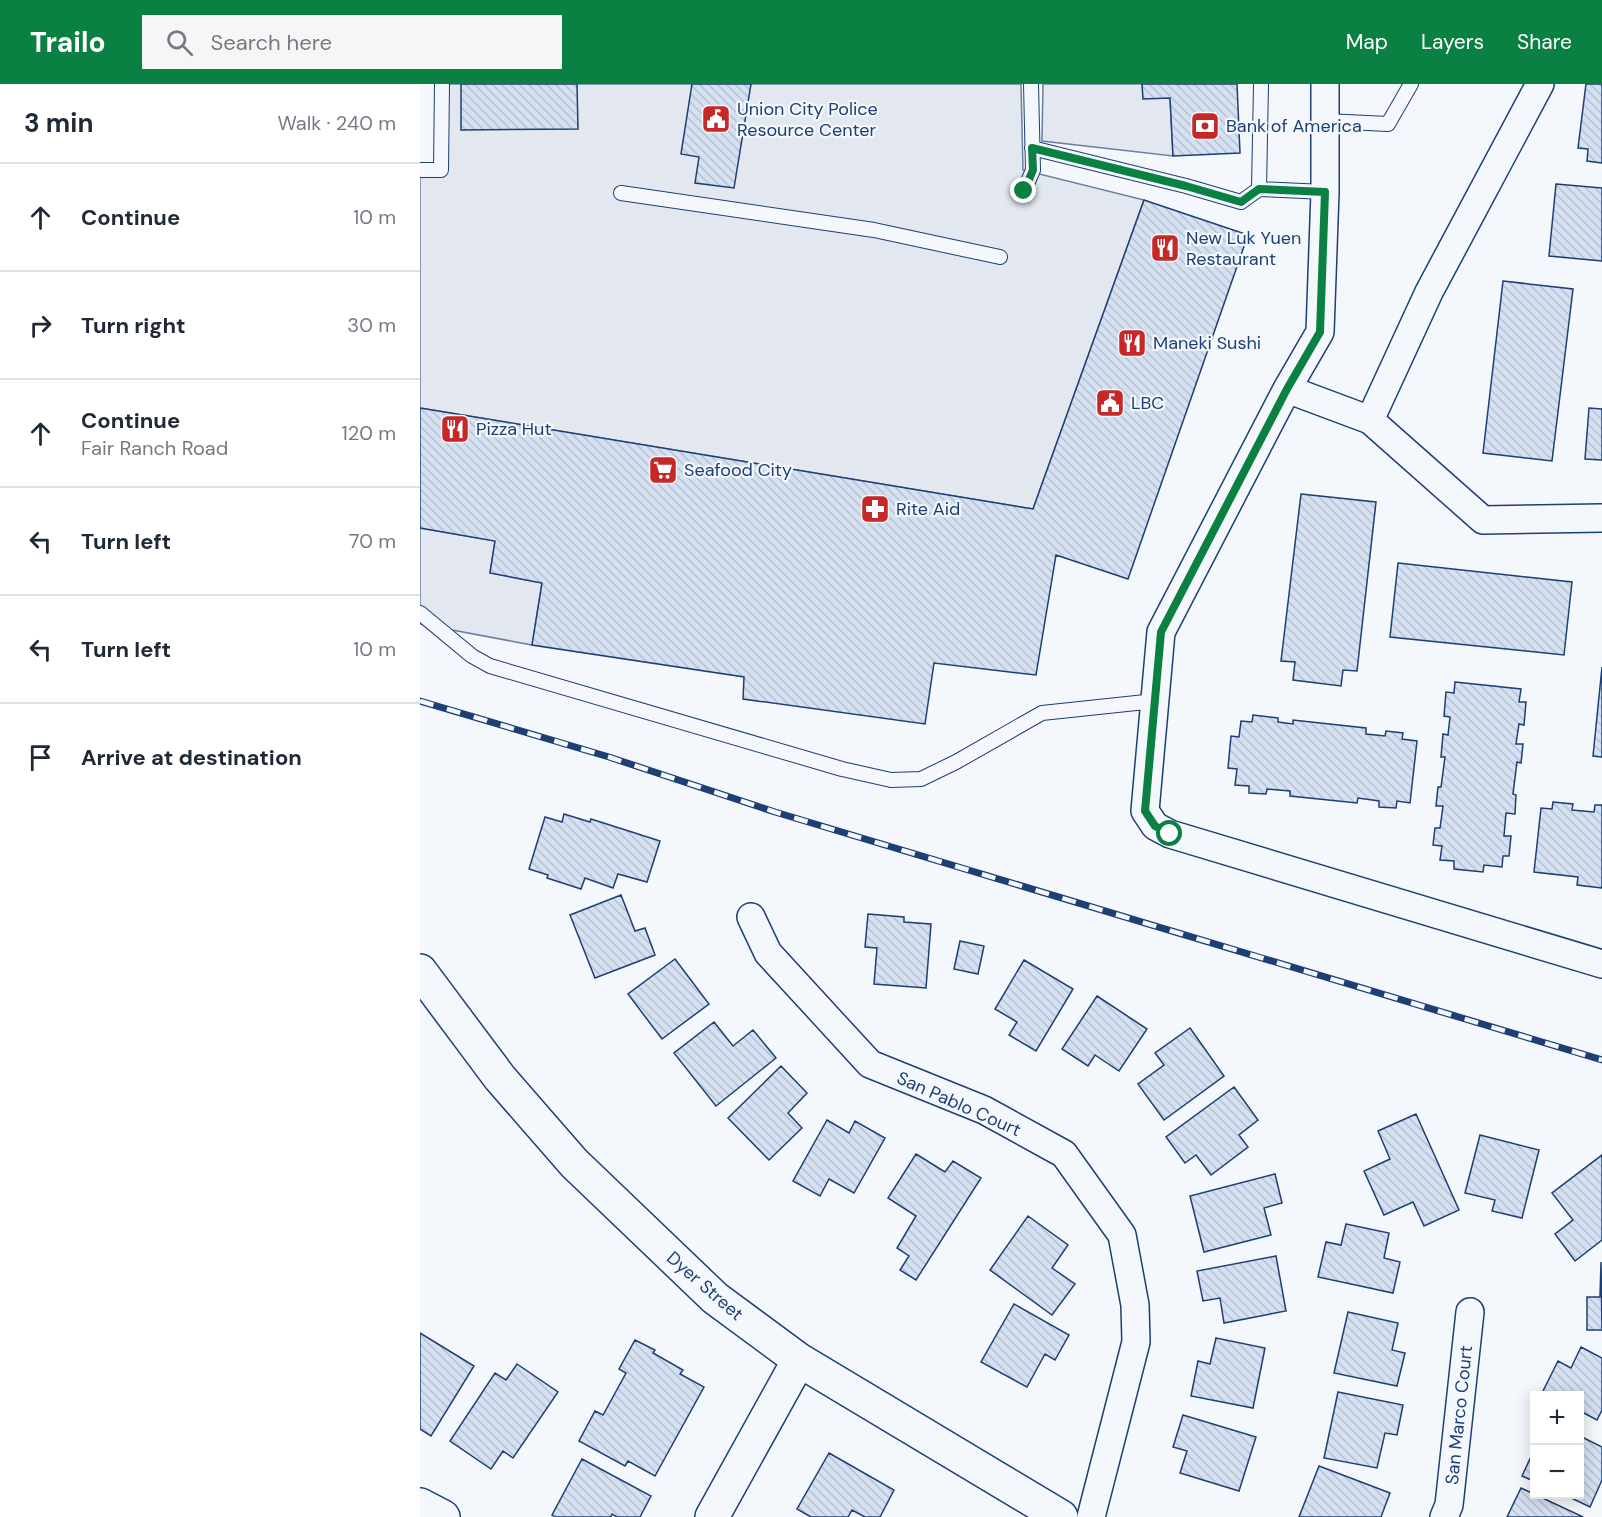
<!DOCTYPE html>
<html lang="en">
<head>
<meta charset="utf-8">
<style>
	body { margin:0; font-family:"DM Sans",sans-serif; background:#f6f6f7; color:#1f2937 }
	.controls { position:absolute; right:18px; bottom:18px; display:grid; overflow:hidden; border-radius:0px; box-shadow:0 3px 15px #0003 }
	.controls button { width:54px; height:54px; display:grid; place-items:center; padding:0; border:0; border-bottom:2px solid #e0e1e3; background:#fff; color:#1f2937; font:30px sans-serif }
	.stop { position:absolute; width:18px; height:18px; margin:-14px; border:4px solid #0b8043; border-radius:50%; background:#fff }
	.stop.end { background:#0b8043; border-color:#fff; box-shadow:0 2px 6px #0008 }
	.list { margin:0; padding:0; list-style:none }
	h2 { display:flex; justify-content:space-between; align-items:center; height:78px; margin:0; padding:0 24px; font-size:26px }
	h2 small { font-size:20px; font-weight:400; color:#747a83 }
	.list li { display:grid; grid-template-columns:39px 1fr auto; gap:18px; align-items:center; box-sizing:border-box; height:108px; padding:0 24px; border-top:2px solid #e0e1e3 }
	.list b { display:block; font-size:22px; white-space:nowrap }
	.list p { margin:0; font-size:20px; white-space:nowrap; color:#747a83 }
	.list em { font-size:20px; font-style:normal; color:#747a83 }
	.icon { flex:none; width:33px; height:33px; fill:none; stroke:currentColor; stroke-width:2; stroke-linecap:round; stroke-linejoin:round }
	.map { position:relative; flex:none; width:1182px; height:1433px; overflow:hidden }
	header { display:flex; align-items:center; gap:36px; box-sizing:border-box; height:84px; padding:0 30px; background:#0b8043; color:#fff }
	header strong { font-size:28px }
	nav { display:flex; gap:33px; margin-inline-start:auto; font-size:21px }
	.search { width:420px; height:54px; background:#f6f6f7; display:flex; align-items:center; gap:15px; box-sizing:border-box; padding:0 21px; border-radius:0px; color:#747a83; font-size:22px }
	main { display:flex }
	aside { flex:1; background:#fff }
	.map>svg:first-child { display:block }
</style>
</head>
<body>
<header>
<strong>Trailo</strong>
<div class="search"><svg class="icon" aria-label="search" viewBox="0 0 24 24"><circle cx="10" cy="10" r="6"/><path d="M15 15l6 6"/></svg>Search here</div>
<nav><a>Map</a><a>Layers</a><a>Share</a></nav>
</header>
<main>
<aside>
<h2>3 min<small>Walk · 240 m</small></h2>
<ul class="list">
<li><svg class="icon" aria-label="ahead" viewBox="0 0 24 24"><path d="M12 20V5M6 11l6-6 6 6"/></svg><div><b>Continue</b></div><em>10 m</em></li>
<li><svg class="icon" aria-label="right" viewBox="0 0 24 24"><path d="M7 20v-9h11M14 6l5 5-5 5"/></svg><div><b>Turn right</b></div><em>30 m</em></li>
<li><svg class="icon" aria-label="ahead" viewBox="0 0 24 24"><path d="M12 20V5M6 11l6-6 6 6"/></svg><div><b>Continue</b><p>Fair Ranch Road</p></div><em>120 m</em></li>
<li><svg class="icon" aria-label="left" viewBox="0 0 24 24"><path d="M17 20v-9H6M10 6l-5 5 5 5"/></svg><div><b>Turn left</b></div><em>70 m</em></li>
<li><svg class="icon" aria-label="left" viewBox="0 0 24 24"><path d="M17 20v-9H6M10 6l-5 5 5 5"/></svg><div><b>Turn left</b></div><em>10 m</em></li>
<li><svg class="icon" aria-label="arrive" viewBox="0 0 24 24"><path d="M6 21V4h12l-3 4 3 4H6"/></svg><div><b>Arrive at destination</b></div></li>
</ul>
</aside>
<div class="map">
<svg width="1182" height="1433" viewBox="0 0 1182 1433">
	<defs>
		<pattern id="building-back-hatch" width="6" height="6" patternUnits="userSpaceOnUse" patternTransform="scale(1.5)"><rect width="6" height="6" fill="#d5e0f0"/><path d="M-1 5l2 2M0 0l6 6M5-1l2 2" fill="none" stroke="#b6c1d1"/></pattern>
	</defs>
	<rect width="100%" height="100%" fill="#f4f7fb"/>
	<path fill="#e3e8f0" stroke="#687fa3" stroke-width="1.5" d="M22,0H601L603,86L724,116L613,425L0,324V86H21Z
		M623,0H722L750,14L753,72L622,57Z
		M0,444L75,457L70,489L122,499L112,561L0,540Z"/>
	<path fill="url(#building-back-hatch)" stroke="#1d3f73" stroke-width="1.5" d="M41,0H157L158,45L41,46Z
		M272,0H331L314,104L275,99L279,73L261,70Z
		M722,0H817L820,69L753,72L750,14L723,15Z
		M1166,0H1182V79L1167,77L1168,65L1158,64Z
		M1136,100L1182,104V177L1129,172Z
		M724,116L828,151L708,495L636,471L616,591L514,579L505,640L323,615L324,593L112,561L122,499L70,489L75,457L0,444V324L613,425Z
		M1083,197L1153,205L1132,377L1063,369Z
		M1169,324L1182,325V376L1165,375Z
		M881,410L956,418L937,587L923,586L921,602L873,596L875,578L861,577Z
		M978,479L1152,498L1144,571L970,553Z
		M1182,583V673L1173,672Z
		M1035,598L1101,605L1099,618H1106L1104,641L1099,640L1096,660H1103L1101,679L1097,678L1093,710L1096,711L1095,730L1086,729L1084,752H1091L1089,772H1083L1082,783L1064,781L1063,788L1034,785V777L1020,776L1022,762L1013,761L1015,744H1020L1023,722H1016L1018,703H1021L1025,673H1021L1023,650L1028,651L1030,633L1024,632L1026,608L1034,609Z
		M833,631L858,634V638L873,640V636L946,644V650L965,652L966,647L983,649L982,655L997,657L990,719L977,717L976,724L959,723V717L938,714L937,719L870,712V707L847,705L846,710L829,709V702L815,701L817,685L808,684L811,652L819,653L821,637L832,638Z
		M1133,718L1153,720L1152,726L1174,728L1175,721H1182V804L1157,801L1158,793L1114,788L1121,724L1132,725Z
		M144,730L170,738L171,735L240,757L227,798L198,790L193,804L165,794L161,805L127,794L128,791L109,785L125,733L142,738Z
		M201,811L215,847L225,844L235,871L175,894L150,831Z
		M448,830L484,833V838L511,840L506,904L454,900L457,864L445,863Z
		M540,857L564,862L558,890L534,885Z
		M255,875L289,920L242,955L208,910Z
		M604,876L653,905L616,967L589,951L597,938L575,925Z
		M677,912L727,945L699,987L675,971L668,982L642,965Z
		M294,938L313,962L333,946L356,974L296,1022L254,969Z
		M770,944L804,992L744,1036L718,1000L744,981L735,969Z
		M361,982L387,1009L368,1029L382,1044L349,1076L308,1034Z
		M814,1003L838,1036L819,1051L828,1063L791,1091L776,1071L765,1079L746,1053Z
		M996,1030L1039,1126L1004,1142L993,1118L964,1131L944,1087L970,1075L958,1047Z
		M407,1036L429,1049L435,1037L465,1054L434,1109L409,1095L400,1112L373,1097Z
		M1060,1051L1119,1066L1102,1134L1072,1127L1075,1116L1045,1109Z
		M496,1070L525,1088L533,1077L561,1094L496,1196L480,1186L489,1172L477,1164L496,1132L468,1114Z
		M1182,1071V1156L1155,1177L1135,1150L1153,1136L1132,1109Z
		M855,1090L862,1119L844,1124L851,1151L784,1168L770,1112Z
		M608,1132L648,1161L632,1184L655,1200L632,1231L570,1186Z
		M926,1140L969,1149L964,1174L980,1178L973,1209L898,1193L906,1158L921,1161Z
		M856,1172L866,1227L804,1239L800,1214L783,1217L777,1187Z
		M1181,1178L1182,1246H1167V1213H1180Z
		M594,1220L649,1251L635,1276L625,1270L607,1303L561,1278Z
		M928,1228L978,1239L972,1266L985,1269L977,1302L914,1289Z
		M0,1249L54,1282L11,1352L0,1345Z
		M796,1254L845,1264L833,1324L771,1312L778,1277L790,1280Z
		M215,1256L235,1266L233,1269L263,1286L260,1290L284,1303L235,1392L208,1377L205,1382L159,1357L175,1327L183,1331L206,1289L199,1285Z
		M1161,1263L1182,1274V1326L1177,1336L1160,1327V1312H1126L1122,1309L1138,1277L1151,1284Z
		M97,1280L138,1308L93,1374L83,1367L71,1385L30,1357L75,1289L86,1296Z
		M918,1308L983,1321L977,1351L965,1349L957,1384L904,1374Z
		M763,1331L836,1353L819,1407L760,1389L767,1367L753,1363Z
		M1160,1352L1182,1363V1396L1170,1423L1143,1410H1160Z
		M1114,1366V1397L1102,1392Z
		M409,1369L474,1406L460,1433H445L432,1426L428,1433H391L377,1425Z
		M162,1375L231,1412L220,1433H197L192,1430L191,1433H135L132,1431Z
		M899,1382L970,1409L961,1433H879Z
		M1101,1404L1114,1410L1163,1433H1087Z"/>
	<g fill="none" stroke-linecap="round" stroke-linejoin="round">
		<g stroke="#1d3f73" stroke-width="16">
			<path id="lane" d="M905,37L968,40L991,0
				M612,64L766,102L821,118L839,105L905,108
				M0,86H21L22,0
				M839,105L841,0
				M604,107L613,86L611,0
				M201,109L454,146L580,173
				M0,529L52,572L70,582L422,685L471,696L501,695L536,678L622,629L735,617"/>
		</g>
		<g stroke="#1d3f73" stroke-width="30">
			<path id="street" d="M905,0V108L900,248L867,305L741,548L725,727L735,742L750,750L1182,880
				M1120,0L1009,208L950,336L1063,436L1182,434
				M867,305L950,336
				M331,833L348,869L450,980L564,1026L644,1070L702,1151L715,1221L716,1258L671,1433
				M1024,1433L1029,1421L1050,1228"/>
		</g>
		<g stroke="#1d3f73" stroke-width="36">
			<path id="secondary" d="M0,887L80,994L154,1079L295,1214L379,1276L641,1433
				M0,1421L23,1433
				M292,1433L379,1276"/>
		</g>
		<use href="#lane" stroke="#f4f7fb" stroke-width="14"/>
		<use href="#street" stroke="#f4f7fb" stroke-width="27"/>
		<use href="#secondary" stroke="#f4f7fb" stroke-width="33"/>
		<g stroke="#1d3f73" stroke-width="7">
			<path id="rail" d="M0,617L189,673L355,728L1182,976"/>
		</g>
		<use href="#rail" stroke="#f4f7fb" stroke-width="4.5" stroke-dasharray="14" stroke-linecap="butt"/>
	</g>
	<g fill="none" stroke-linecap="round" stroke-linejoin="round">
		<path stroke="#0b8043" stroke-width="8" d="M604,107L613,86L612,64L766,102L821,118L839,105L905,108L900,248L867,305L741,548L725,727L735,742L750,750"/>
	</g>
	<defs>
		<g id="civic-square" transform="scale(1.5)"><rect x="-9" y="-9" width="18" height="18" rx="4" fill="#c62828" stroke="#f4f7fb"/><path d="M-.6-6.5H3V-4.5H.6V-3L4-1V1h2V6H-6V1h2V-1L-.6-3ZM-1.2 2.5V6h2.4V2.5Z" fill="#fff"/></g>
		<g id="bank-square" transform="scale(1.5)"><rect x="-9" y="-9" width="18" height="18" rx="4" fill="#c62828" stroke="#f4f7fb"/><path d="M-6-4H6V4H-6ZM0-2.3a2.3 2.3 0 1 0 0 4.6a2.3 2.3 0 1 0 0-4.6Z" fill="#fff"/></g>
		<g id="restaurant-square" transform="scale(1.5)"><rect x="-9" y="-9" width="18" height="18" rx="4" fill="#c62828" stroke="#f4f7fb"/><path d="M-5-6h1v4h1v-4h1v4h1v-4h1v5L-1.5 .5V6h-2V.5L-5-1ZM5-6V6H3V1.5H1.5Q1.5-4 5-6Z" fill="#fff"/></g>
		<g id="supermarket-square" transform="scale(1.5)"><rect x="-9" y="-9" width="18" height="18" rx="4" fill="#c62828" stroke="#f4f7fb"/><path d="M-6-5.5h2.5l.6 2H6L4.5 2H-2.5L-4.4-4H-6ZM-1.5 3.2a1.3 1.3 0 1 0 .1 0ZM3 3.2a1.3 1.3 0 1 0 .1 0Z" fill="#fff"/></g>
		<g id="pharmacy-square" transform="scale(1.5)"><rect x="-9" y="-9" width="18" height="18" rx="4" fill="#c62828" stroke="#f4f7fb"/><path d="M-2-6h4v4h4v4h-4v4h-4v-4h-4v-4h4Z" fill="#fff"/></g>
	</defs>
	<g fill-rule="evenodd">
		<use href="#civic-square" x="296" y="35"/>
		<use href="#bank-square" x="785" y="42"/>
		<use href="#restaurant-square" x="745" y="164"/>
		<use href="#restaurant-square" x="712" y="259"/>
		<use href="#civic-square" x="690" y="319"/>
		<use href="#restaurant-square" x="35" y="345"/>
		<use href="#supermarket-square" x="243" y="386"/>
		<use href="#pharmacy-square" x="455" y="425"/>
	</g>
	<g text-anchor="middle" stroke-width="4.5" stroke-linejoin="round" paint-order="stroke">
		<g font-size="18" fill="#1d3f73" stroke="#f4f7fb" text-anchor="start">
			<text x="317" y="31">Union City Police<tspan x="317" dy="21">Resource Center</tspan></text>
			<text x="806" y="48">Bank of America</text>
			<text x="766" y="160">New Luk Yuen<tspan x="766" dy="21">Restaurant</tspan></text>
			<text x="733" y="265">Maneki Sushi</text>
			<text x="711" y="325">LBC</text>
			<text x="56" y="351">Pizza Hut</text>
			<text x="264" y="392">Seafood City</text>
			<text x="476" y="431">Rite Aid</text>
		</g>
		<g font-size="18" fill="#1d3f73" stroke="#f4f7fb">
			<text transform="translate(539 1020) rotate(24)" y="6">San Pablo Court</text>
			<text transform="translate(285 1202) rotate(41)" y="6">Dyer Street</text>
			<text transform="translate(1039 1331) rotate(-84)" y="6">San Marco Court</text>
		</g>
	</g>
</svg>
<div class="controls">
<button>+</button>
<button>−</button>
</div>
<div class="stop" style="left:750px;top:750px"></div>
<div class="stop end" style="left:604px;top:107px"></div>
</div>
</main>
</body>
</html>
